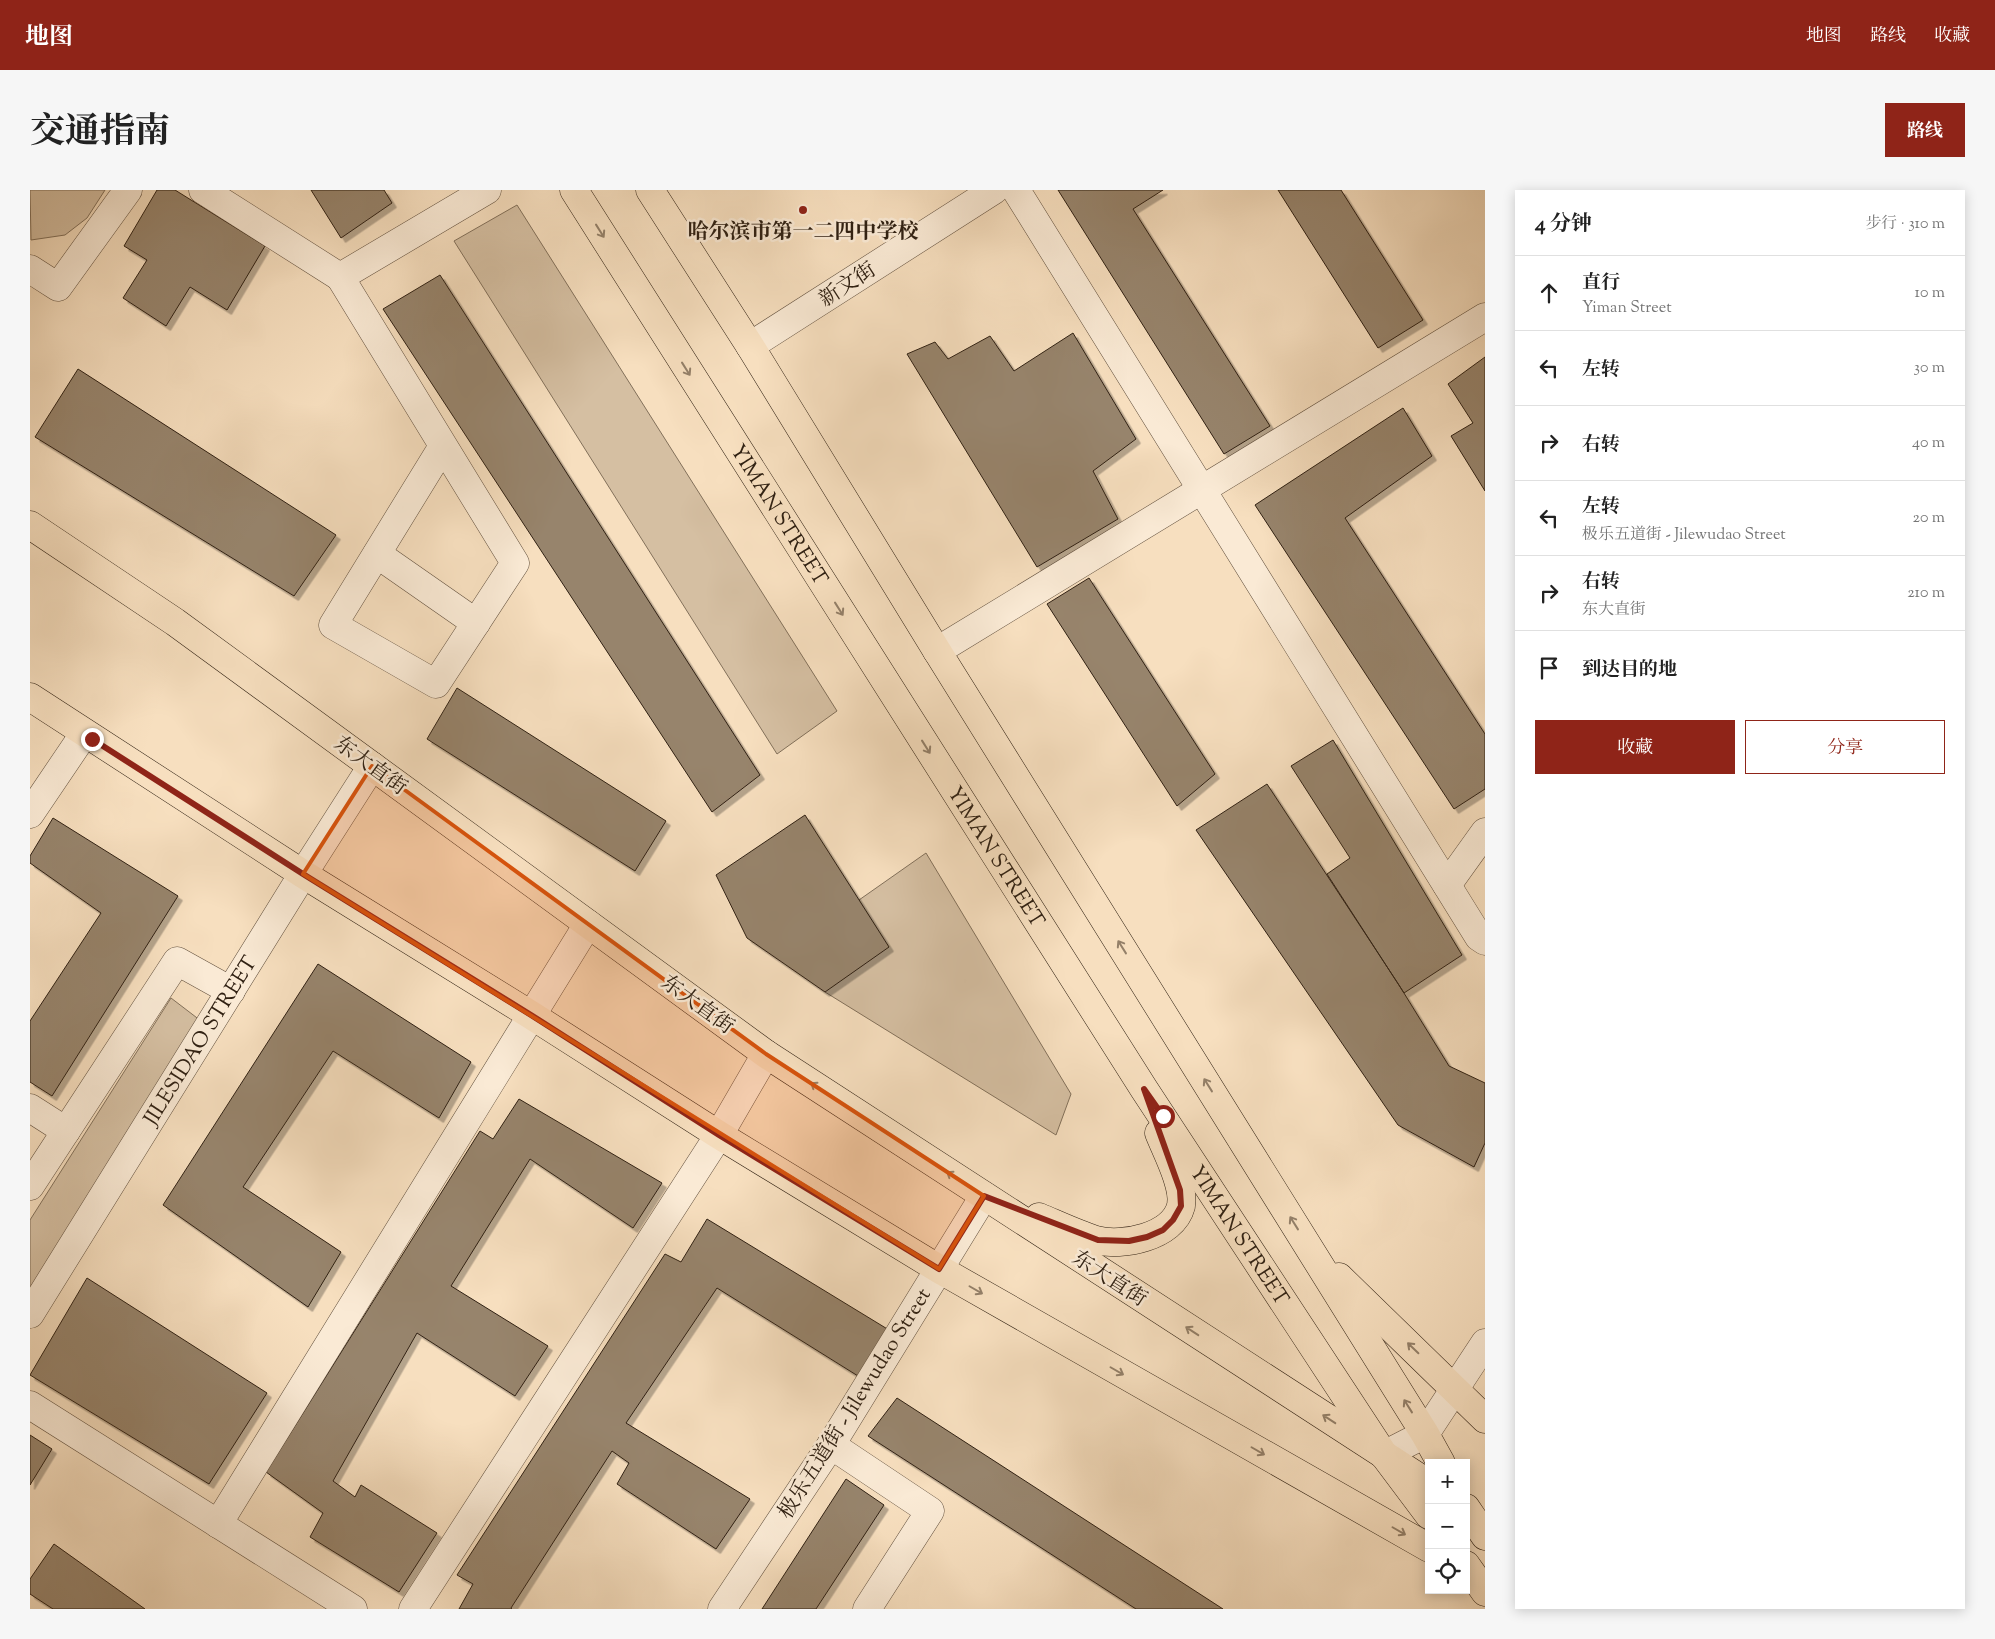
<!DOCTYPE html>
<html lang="zh">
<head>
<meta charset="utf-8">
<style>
	body { margin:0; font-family:"Sorts Mill Goudy","Noto Serif SC",serif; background:#f6f6f6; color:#222 }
	.controls { position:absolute; right:15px; bottom:15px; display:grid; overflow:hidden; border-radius:0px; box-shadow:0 2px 12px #0003 }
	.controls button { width:45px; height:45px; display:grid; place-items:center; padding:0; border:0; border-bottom:1px solid #e0e0e0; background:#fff; color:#222; font:25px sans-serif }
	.stop { position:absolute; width:15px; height:15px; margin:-11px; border:4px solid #8f2418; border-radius:50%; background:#fff }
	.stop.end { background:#8f2418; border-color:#fff; box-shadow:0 1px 5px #0008 }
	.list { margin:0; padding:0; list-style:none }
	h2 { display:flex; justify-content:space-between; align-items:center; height:65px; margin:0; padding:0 20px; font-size:21px }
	h2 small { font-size:16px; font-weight:400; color:#767676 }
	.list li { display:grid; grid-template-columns:32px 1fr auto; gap:15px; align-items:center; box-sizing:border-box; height:75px; padding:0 20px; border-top:1px solid #e0e0e0 }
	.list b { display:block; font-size:19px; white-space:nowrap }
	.list p { margin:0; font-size:16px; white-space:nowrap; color:#767676 }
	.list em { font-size:16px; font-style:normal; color:#767676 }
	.actions { display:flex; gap:10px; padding:15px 20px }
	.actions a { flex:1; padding:11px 0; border:1px solid #8f2418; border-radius:0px; text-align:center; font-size:18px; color:#8f2418 }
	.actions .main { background:#8f2418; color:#fff }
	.icon { flex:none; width:28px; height:28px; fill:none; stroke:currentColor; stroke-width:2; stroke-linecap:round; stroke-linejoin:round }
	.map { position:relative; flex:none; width:1455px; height:1419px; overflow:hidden; border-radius:0px }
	header { display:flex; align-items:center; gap:30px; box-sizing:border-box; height:70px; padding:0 25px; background:#8f2418; color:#fff }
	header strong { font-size:24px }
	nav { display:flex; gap:28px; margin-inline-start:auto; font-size:18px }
	.intro { display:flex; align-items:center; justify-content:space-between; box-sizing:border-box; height:120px; padding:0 30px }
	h1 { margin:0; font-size:35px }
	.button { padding:12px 22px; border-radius:0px; background:#8f2418; color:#fff; font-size:18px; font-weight:700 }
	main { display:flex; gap:30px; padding:0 30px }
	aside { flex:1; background:#fff; border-radius:0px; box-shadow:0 2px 12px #0003 }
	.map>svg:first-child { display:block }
</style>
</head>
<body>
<header>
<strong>地图</strong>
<nav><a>地图</a><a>路线</a><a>收藏</a></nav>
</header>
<div class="intro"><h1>交通指南</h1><a class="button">路线</a></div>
<main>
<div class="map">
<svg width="1455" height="1419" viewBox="0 0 1455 1419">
	<defs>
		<filter id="shadow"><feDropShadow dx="4.5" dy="4.5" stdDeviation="0" flood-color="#0004"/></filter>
	</defs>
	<rect width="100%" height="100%" fill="#f7dfbf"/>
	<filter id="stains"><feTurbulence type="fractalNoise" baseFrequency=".004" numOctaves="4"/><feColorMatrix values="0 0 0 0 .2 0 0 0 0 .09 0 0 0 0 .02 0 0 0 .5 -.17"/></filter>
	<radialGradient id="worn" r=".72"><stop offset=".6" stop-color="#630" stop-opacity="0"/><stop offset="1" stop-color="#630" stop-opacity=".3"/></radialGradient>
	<path fill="#d5bfa2" stroke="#82705a" d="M0,0H75L57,28L35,45L1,50Z
		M487,15L807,521L747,564L424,51Z
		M896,663L1041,904L1026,945L795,802L829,710Z
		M141,808L175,834L0,1101V1030Z"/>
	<path fill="#97846c" stroke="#302113" filter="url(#shadow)" d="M127,0H145L235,56L197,120L160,97L136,136L93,108L117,70L94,56Z
		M281,0H354L362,13L311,48Z
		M1028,0H1133L1103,19L1240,236L1194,264Z
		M1248,0H1311L1393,130L1348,158Z
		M410,85L730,585L682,622L353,119Z
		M1043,143L1106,249L1063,281L1088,329L1007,377L877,164L905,152L918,169L960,146L984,181Z
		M1455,167V301L1421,246L1443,233L1418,194Z
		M48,179L306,345L264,406L5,247Z
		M1373,218L1402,266L1315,328L1455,544V599L1424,619L1225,315Z
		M1059,388L1185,584L1147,616L1017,414Z
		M427,498L636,631L605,681L397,549Z
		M1303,550L1432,765L1374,803L1297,684L1320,668L1261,576Z
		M1237,594L1369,795L1419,876L1455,893V953L1444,977L1368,935L1166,640Z
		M775,625L859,757L795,802L717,748L686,685Z
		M23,628L148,706L22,906L0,892V831L71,723L0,673V666Z
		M288,774L441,872L409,928L303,861L213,997L311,1062L278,1117L133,1015Z
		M489,909L632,993L603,1038L500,969L421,1096L518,1156L485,1206L387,1143L303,1291L325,1307L331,1295L407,1343L369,1402L280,1347L293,1323L236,1282L450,941L463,949Z
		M677,1029L859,1140L828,1186L687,1098L596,1233L720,1309L686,1359L587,1294L599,1273L582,1261L481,1418L482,1419H429L443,1394L427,1385L635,1064L651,1072Z
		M57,1088L237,1203L179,1294L0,1185Z
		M867,1208L1193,1419H1106L838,1246Z
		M0,1245L22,1259L0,1295Z
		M816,1289L854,1315L786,1419H732Z
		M24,1354L115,1419H23L0,1404V1389Z"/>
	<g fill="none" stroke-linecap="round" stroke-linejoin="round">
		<g stroke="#62503e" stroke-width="29">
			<g id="minor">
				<path d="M173,0L310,87L457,0"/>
				<path d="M986,0L1449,747L1455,751"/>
				<path d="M0,79L28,97L98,0"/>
				<path d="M310,87L485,373L406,494L303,435L413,256"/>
				<path d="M720,156L964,0"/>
				<path d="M347,364L446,433"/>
				<path d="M907,461L1455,127"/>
				<path d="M0,624L54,544"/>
				<path d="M1417,695L1455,642"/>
				<path d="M0,918L36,941"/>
				<path d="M0,996L147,771L201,801"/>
				<path id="s1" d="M0,1124L273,684L342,576"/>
				<path d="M0,1215L323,1419"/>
				<path d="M801,1255L900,1321L837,1419"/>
				<path d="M1354,1265L1395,1244L1455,1153"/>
				<path d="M188,1334L558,734"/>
				<path d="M383,1419L689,945L736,864"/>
				<path d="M692,1419L801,1255L954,1006"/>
			</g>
		</g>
		<g stroke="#302113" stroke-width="29">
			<g id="major">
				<path id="s2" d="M544,0L1114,899L1354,1265L1399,1325"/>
				<path d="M620,0L720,156L907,461L1395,1244L1411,1273"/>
				<path d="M0,335L145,432L736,864L1399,1294"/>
				<path d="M0,507L273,684L501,825L689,945L909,1079L1399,1358"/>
				<path d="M1009,1027C1028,1035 1047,1044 1066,1050C1092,1057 1143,1047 1151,1016C1155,996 1136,961 1129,943"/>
				<path d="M1309,1087L1455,1229"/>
				<path d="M1436,1318L1455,1346"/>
				<path d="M1436,1375L1455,1402"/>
			</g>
		</g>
		<use href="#minor" stroke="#faead5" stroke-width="28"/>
		<use href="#major" stroke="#f7dfbf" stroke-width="28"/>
	</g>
	<defs><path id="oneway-shaft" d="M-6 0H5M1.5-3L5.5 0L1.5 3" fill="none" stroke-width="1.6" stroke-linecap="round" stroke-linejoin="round" transform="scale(1.25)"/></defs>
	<g stroke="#948069">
		<use href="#oneway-shaft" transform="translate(570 41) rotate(58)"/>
		<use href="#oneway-shaft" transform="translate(656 179) rotate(58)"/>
		<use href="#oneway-shaft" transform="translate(809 419) rotate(58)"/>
		<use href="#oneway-shaft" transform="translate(896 557) rotate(58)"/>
		<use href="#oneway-shaft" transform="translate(1092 757) rotate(-122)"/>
		<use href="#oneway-shaft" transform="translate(1178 895) rotate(-122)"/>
		<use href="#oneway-shaft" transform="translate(787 897) rotate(-147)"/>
		<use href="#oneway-shaft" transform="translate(923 986) rotate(-147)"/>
		<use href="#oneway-shaft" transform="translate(1264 1033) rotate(-122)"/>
		<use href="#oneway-shaft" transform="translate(946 1100) rotate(30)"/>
		<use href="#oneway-shaft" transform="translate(1162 1141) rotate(-147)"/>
		<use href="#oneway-shaft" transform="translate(1383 1158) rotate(-136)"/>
		<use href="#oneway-shaft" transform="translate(1087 1181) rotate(30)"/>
		<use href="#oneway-shaft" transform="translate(1378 1216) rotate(-122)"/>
		<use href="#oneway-shaft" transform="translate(1299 1229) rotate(-147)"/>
		<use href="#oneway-shaft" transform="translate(1228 1261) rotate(30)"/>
		<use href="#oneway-shaft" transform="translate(1369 1341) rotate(30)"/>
	</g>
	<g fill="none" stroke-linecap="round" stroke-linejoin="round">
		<path stroke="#8f2418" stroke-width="6" d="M62,549L273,684L501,825L689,945L909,1079L954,1006L1068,1050L1099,1051L1117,1047L1133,1040L1143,1030L1151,1016L1150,1000L1114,899L1133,926"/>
	</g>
	<path fill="#d6530d" fill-opacity="0.2" stroke="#d6530d" stroke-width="4" stroke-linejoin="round" d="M342,576L736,864L954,1006L909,1079L273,684Z"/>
	<circle fill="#8f2418" stroke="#faead5" stroke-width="2" cx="773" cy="20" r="5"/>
	<g text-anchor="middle" stroke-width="5" stroke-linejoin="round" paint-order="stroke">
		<g font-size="21" font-weight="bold" fill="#302113" stroke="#faead5">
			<text x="773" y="48">哈尔滨市第一二四中学校</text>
		</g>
		<g font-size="21" fill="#302113" stroke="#faead5">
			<text transform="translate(817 94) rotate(-33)" y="7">新文街</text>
			<text dy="7" stroke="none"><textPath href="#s2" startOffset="384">YIMAN STREET</textPath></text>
			<text transform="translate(341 575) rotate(36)" y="7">东大直街</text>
			<text dy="7" stroke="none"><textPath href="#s2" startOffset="789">YIMAN STREET</textPath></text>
			<text transform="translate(668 814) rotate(36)" y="7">东大直街</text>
			<text dy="7" stroke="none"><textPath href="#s1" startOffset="322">JILESIDAO STREET</textPath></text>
			<text dy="7" stroke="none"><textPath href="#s2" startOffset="1239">YIMAN STREET</textPath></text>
			<text transform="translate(1080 1088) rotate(33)" y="7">东大直街</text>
			<text transform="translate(824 1213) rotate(-58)" y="7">极乐五道街 - Jilewudao Street</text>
		</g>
	</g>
	<rect width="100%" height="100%" filter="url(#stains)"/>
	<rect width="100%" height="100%" fill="url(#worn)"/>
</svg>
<div class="controls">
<button>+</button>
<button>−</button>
<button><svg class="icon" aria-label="locate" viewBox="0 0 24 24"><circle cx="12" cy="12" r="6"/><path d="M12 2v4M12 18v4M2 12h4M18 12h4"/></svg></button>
</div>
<div class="stop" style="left:1133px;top:926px"></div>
<div class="stop end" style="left:62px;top:549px"></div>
</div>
<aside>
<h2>4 分钟<small>步行 · 310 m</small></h2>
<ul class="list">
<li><svg class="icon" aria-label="ahead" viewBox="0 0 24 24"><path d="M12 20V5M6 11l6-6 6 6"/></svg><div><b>直行</b><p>Yiman Street</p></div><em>10 m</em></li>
<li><svg class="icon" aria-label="left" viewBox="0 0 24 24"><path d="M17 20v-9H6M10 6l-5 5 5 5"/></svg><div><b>左转</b></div><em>30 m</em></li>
<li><svg class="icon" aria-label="right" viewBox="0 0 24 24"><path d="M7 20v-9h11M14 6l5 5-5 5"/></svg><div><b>右转</b></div><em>40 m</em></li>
<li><svg class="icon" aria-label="left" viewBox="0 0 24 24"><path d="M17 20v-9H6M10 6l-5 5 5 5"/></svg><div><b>左转</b><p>极乐五道街 - Jilewudao Street</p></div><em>20 m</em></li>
<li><svg class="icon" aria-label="right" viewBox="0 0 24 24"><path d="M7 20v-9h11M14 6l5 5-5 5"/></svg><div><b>右转</b><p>东大直街</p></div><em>210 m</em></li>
<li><svg class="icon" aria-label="arrive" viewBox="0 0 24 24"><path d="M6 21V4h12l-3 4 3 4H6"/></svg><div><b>到达目的地</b></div></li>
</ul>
<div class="actions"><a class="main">收藏</a><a>分享</a></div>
</aside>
</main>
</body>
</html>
